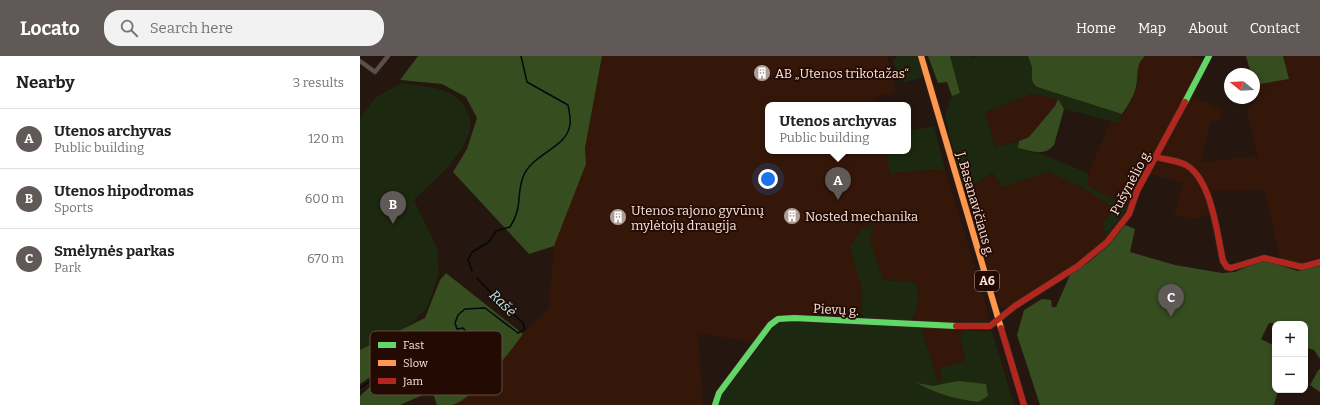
<!DOCTYPE html>
<html lang="en">
<head>
<meta charset="utf-8">
<style>
	body { margin:0; font-family:Bitter,serif; background:#f2f2f2; color:#202124 }
	.controls { position:absolute; right:12px; bottom:12px; display:grid; overflow:hidden; border-radius:8px; box-shadow:0 2px 6px #0003 }
	.controls button { width:36px; height:36px; display:grid; place-items:center; padding:0; border:0; border-bottom:1px solid #e0e0e0; background:#fff; color:#202124; font:20px sans-serif }
	.compass { position:absolute; left:864px; top:12px; width:36px; height:36px; border-radius:50%; background:#fff; box-shadow:0 2px 6px #0003; rotate:288deg }
	.you { position:absolute; left:408px; top:123px; width:14px; height:14px; margin:-10px; border:3px solid #fff; border-radius:50%; background:#1a73e8; box-shadow:0 0 0 6px #1a73e833 }
	.badge { display:grid; place-items:center; width:26px; height:26px; border-radius:50%; background:#605957; color:#fff; font-size:13px; font-weight:700 }
	.pin { position:absolute; translate:-50% -33px; filter:drop-shadow(0 1px 2px #0008) }
	.pin::after { content:''; position:absolute; top:21px; width:14px; height:12px; background:inherit; clip-path:polygon(0 0,100% 0,50% 100%) }
	.popup { position:absolute; left:405px; top:46px; width:146px; height:52px; box-sizing:border-box; display:grid; place-content:center; border-radius:8px; background:#fff; filter:drop-shadow(0 1px 3px #0005); font-size:13px; white-space:nowrap; color:#757577 }
	.popup b { font-size:15px; color:#202124 }
	.popup::after { content:''; position:absolute; left:50%; top:100%; margin-left:-8px; border:8px solid transparent; border-top-color:#fff }
	.list { margin:0; padding:0; list-style:none }
	h2 { display:flex; justify-content:space-between; align-items:center; height:52px; margin:0; padding:0 16px; font-size:17px }
	h2 small { font-size:13px; font-weight:400; color:#757577 }
	.list li { display:grid; grid-template-columns:26px 1fr auto; gap:12px; align-items:center; box-sizing:border-box; height:60px; padding:0 16px; border-top:1px solid #e0e0e0 }
	.list b { display:block; font-size:15px; white-space:nowrap }
	.list p { margin:0; font-size:13px; white-space:nowrap; color:#757577 }
	.list em { font-size:13px; font-style:normal; color:#757577 }
	.icon { flex:none; width:22px; height:22px; fill:none; stroke:currentColor; stroke-width:2; stroke-linecap:round; stroke-linejoin:round }
	.map { position:relative; flex:none; width:960px; height:349px; overflow:hidden }
	header { display:flex; align-items:center; gap:24px; box-sizing:border-box; height:56px; padding:0 20px; background:#605957; color:#fff }
	header strong { font-size:19px }
	nav { display:flex; gap:22px; margin-inline-start:auto; font-size:14px }
	.search { width:280px; height:36px; background:#f2f2f2; display:flex; align-items:center; gap:10px; box-sizing:border-box; padding:0 14px; border-radius:16px; color:#757577; font-size:15px }
	main { display:flex }
	aside { flex:1; background:#fff }
	.map>svg:first-child { display:block }
</style>
</head>
<body>
<header>
<strong>Locato</strong>
<div class="search"><svg class="icon" aria-label="search" viewBox="0 0 24 24"><circle cx="10" cy="10" r="6"/><path d="M15 15l6 6"/></svg>Search here</div>
<nav><a>Home</a><a>Map</a><a>About</a><a>Contact</a></nav>
</header>
<main>
<aside>
<h2>Nearby<small>3 results</small></h2>
<ul class="list">
<li><span class="badge">A</span><div><b>Utenos archyvas</b><p>Public building</p></div><em>120 m</em></li>
<li><span class="badge">B</span><div><b>Utenos hipodromas</b><p>Sports</p></div><em>600 m</em></li>
<li><span class="badge">C</span><div><b>Smėlynės parkas</b><p>Park</p></div><em>670 m</em></li>
</ul>
</aside>
<div class="map">
<svg width="960" height="349" viewBox="0 0 960 349">
	<rect width="100%" height="100%" fill="#251610"/>
	<path fill="#351709" d="M242,0H527L536,36L516,41L517,49H408V95H526L531,117L585,113L626,249L632,276L605,274V301L603,305L581,312L583,324L578,326L562,273L554,270L558,232L555,226L523,224L510,184L513,169L500,221L502,233V259L418,261L394,286L338,277L343,349H93L117,331L137,311L163,278L189,252L194,190L226,108L225,92Z
		M785,0H831L849,7L832,41L863,54L859,64L850,66L841,106L898,100L887,55L897,43L894,29L928,23L923,0H960V208L923,209L917,190L905,134L851,135L855,156L830,164L814,159L823,127L790,118L773,154L727,130L728,117L751,65L759,66L772,44L777,29V12L780,4Z
		M672,38L698,43L695,50L669,81L635,91L625,56Z
		M688,116L726,134L754,152L742,168L746,181L715,210L648,252H640L603,134L633,117L668,122Z"/>
	<path fill="#1c280f" d="M538,0H559L563,17L561,22L545,26L540,24L533,4Z
		M590,0H611L612,2L617,0H668C669,4 672,9 672,13C672,21 670,25 677,31L762,58L759,67L704,53L698,43L672,38L625,56L635,91L659,85V93L682,98L728,117V130L768,151L746,181L742,168L754,152L726,134L688,116L642,131L633,117L603,134L585,60L592,40L600,37Z
		M42,27C56,30 74,30 87,36C96,39 103,47 107,55C124,85 73,125 54,144L77,192L79,217L67,252L45,273L25,281L0,294V61L16,41Z
		M574,70L585,113L530,117L526,95H548V75Z
		M514,169L510,184L523,224L555,226C560,236 558,257 551,265L507,263L502,259V233L490,191L502,173Z
		M419,265L561,271L578,326L582,324L580,314L581,312L603,305L605,302L600,280L605,274L632,276L654,349H360L359,346L364,336Z"/>
	<path fill="#364d20" d="M58,0H242L225,92L226,108L194,190L169,198L93,116L107,93L117,62L106,41L82,28L40,24Z
		M568,0H590L600,37L592,40L587,26L578,27Z
		M668,0H785C775,9 779,18 776,30C774,41 768,49 762,58L677,31C670,25 672,21 672,13C672,9 669,4 668,0Z
		M886,0H923L929,23L894,29V18H891Z
		M698,43L704,53L694,89C684,101 672,95 658,92L659,85L669,81L695,50Z
		M765,169L775,173L770,196L815,209L862,217L875,216L895,207L906,205L938,215L960,209V303L954,294L945,291V268L909,267L901,283L915,290V334H918L914,349H680L657,279L664,254L682,243L691,244L692,251H696L710,219L729,206L749,189Z
		M86,217L163,278C152,294 110,346 92,349C88,349 82,349 77,349L69,326L38,310L10,321L0,328V294L65,262L80,224Z
		M959,313L960,314V336L950,329Z
		M40,319L63,329L65,338L40,349H0V340L12,329Z
		M598,325L626,328L628,340L618,346C595,343 577,338 557,327L573,330Z"/>
	<g fill="none" stroke-linecap="round" stroke-linejoin="round">
		<path stroke="#030a0c" stroke-width="1.5" d="M112,215L108,204L112,196L129,186L136,175L150,171C163,151 156,140 163,121C172,97 208,92 210,68C211,62 209,55 208,49L167,26L161,0
			M0,332L15,322L47,312L86,315L93,309L98,299L94,291L98,283L104,281L106,276L103,272L97,273L95,267L98,259L105,253L125,252L158,277L165,273L163,267L135,241L117,222"/>
		<g stroke="#3c302c" stroke-width="5">
			<path id="street" d="M0,5L15,16L28,0"/>
		</g>
		<g stroke="#3c302c" stroke-width="7">
			<path id="fast" d="M825,46L849,0
				M355,349L359,337L410,269L418,263L434,262L596,270"/>
		</g>
		<g stroke="#3c302c" stroke-width="7">
			<path id="slow" d="M561,0L641,272"/>
		</g>
		<g stroke="#3c302c" stroke-width="7">
			<path id="jam" d="M796,101C806,104 817,104 826,109C852,124 857,178 863,205L867,211L871,212L904,202L942,211L960,206
				M596,270H630L655,250L718,210L747,186L769,158L777,135L825,46
				M641,272L664,349"/>
		</g>
		<use href="#street" stroke="#5c504b" stroke-width="4"/>
		<use href="#fast" stroke="#63d668" stroke-width="6"/>
		<use href="#slow" stroke="#ff974d" stroke-width="6"/>
		<use href="#jam" stroke="#b3261e" stroke-width="6"/>
	</g>
	<defs>
		<g id="building-disc" transform="scale(0.9)"><circle r="9.5" fill="#ae9d95" stroke="#230a02"/><path d="M-4-6H4V6H1V3H-1V6H-4ZM-2.5-4.3h1.7v1.8h-1.7ZM.8-4.3h1.7v1.8H.8ZM-2.5-1h1.7V.8h-1.7ZM.8-1h1.7V.8H.8Z" fill="#fff"/></g>
	</defs>
	<g fill-rule="evenodd">
		<use href="#building-disc" x="402" y="17"/>
		<use href="#building-disc" x="432" y="160"/>
		<use href="#building-disc" x="258" y="161"/>
	</g>
	<g text-anchor="middle" stroke-width="3.5" stroke-linejoin="round" paint-order="stroke">
		<rect fill="#230a02" stroke="#b8a39b" stroke-width="1" x="615" y="215" width="24" height="20" rx="3"/>
		<g font-size="12" font-weight="bold" fill="#f8e5dd">
			<text x="627" y="229">A6</text>
		</g>
		<g font-size="13" fill="#f8e5dd" stroke="#230a02" text-anchor="start">
			<text x="415" y="22">AB „Utenos trikotažas“</text>
			<text x="271" y="159">Utenos rajono gyvūnų<tspan x="271" dy="15">mylėtojų draugija</tspan></text>
			<text x="445" y="165">Nosted mechanika</text>
		</g>
		<g font-size="13" fill="#f8e5dd" stroke="#230a02">
			<text transform="translate(770 126) rotate(-62)" y="5">Pušynėlio g.</text>
			<text transform="translate(616 148) rotate(74)" y="5">J. Basanavičiaus g.</text>
			<text transform="translate(476 253) rotate(3)" y="5">Pievų g.</text>
		</g>
		<g font-size="14" font-style="italic" fill="#abeff8" stroke="#230a02">
			<text transform="translate(143 247) rotate(44)" y="5">Rašė</text>
		</g>
	</g>
	<rect x="10" y="275" width="132" height="64" rx="6" fill="#230a02" stroke="#634c44" stroke-width="1"/>
	<rect x="18" y="286" width="18" height="6" fill="#63d668"/>
	<rect x="18" y="304" width="18" height="6" fill="#ff974d"/>
	<rect x="18" y="322" width="18" height="6" fill="#b3261e"/>
	<g font-size="11" fill="#f8e5dd">
		<text x="43" y="293">Fast</text>
		<text x="43" y="311">Slow</text>
		<text x="43" y="329">Jam</text>
	</g>
</svg>
<div class="controls">
<button>+</button>
<button>−</button>
</div>
<svg class="compass" viewBox="-18 -18 36 36"><path d="M0-13l5 13h-10z" fill="#e53935"/><path d="M0 13l5-13h-10z" fill="#757577"/></svg>
<div class="you"></div>
<div class="pin badge" style="left:478px;top:144px">A</div>
<div class="popup"><b>Utenos archyvas</b>Public building</div>
<div class="pin badge" style="left:33px;top:168px">B</div>
<div class="pin badge" style="left:811px;top:261px">C</div>
</div>
</main>
</body>
</html>
